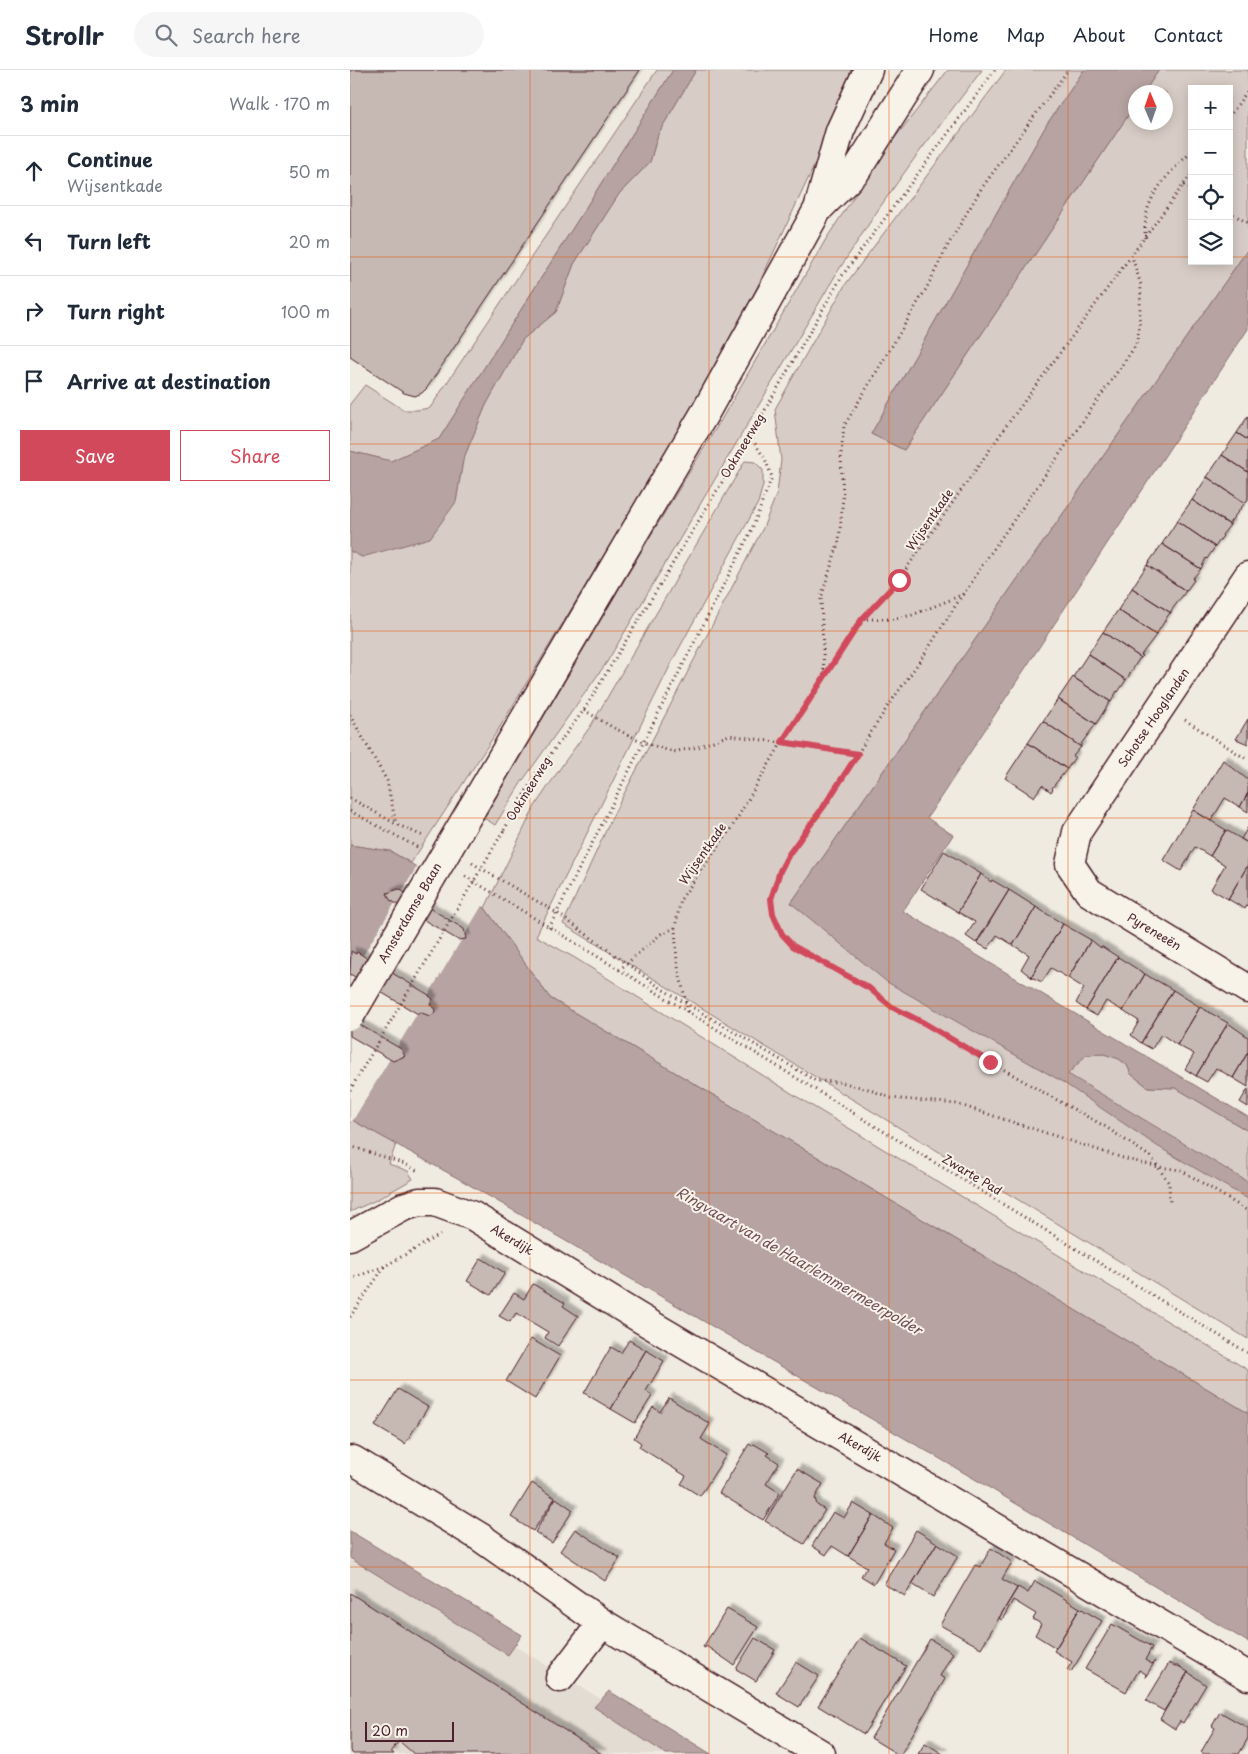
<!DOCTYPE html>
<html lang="en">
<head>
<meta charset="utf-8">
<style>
	body { margin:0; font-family:"Playpen Sans",sans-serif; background:#f6f6f7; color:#1f2937 }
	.controls { position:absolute; right:15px; top:15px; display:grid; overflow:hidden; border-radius:0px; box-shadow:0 2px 12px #0003 }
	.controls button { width:45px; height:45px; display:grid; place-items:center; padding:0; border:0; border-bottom:1px solid #e0e1e3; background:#fff; color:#1f2937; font:25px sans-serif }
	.compass { position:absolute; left:778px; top:15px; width:45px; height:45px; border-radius:50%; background:#fff; box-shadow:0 2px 12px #0003; rotate:358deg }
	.scale { position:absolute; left:15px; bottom:12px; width:89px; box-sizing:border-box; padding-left:5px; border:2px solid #4a1f2b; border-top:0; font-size:14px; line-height:18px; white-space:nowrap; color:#4a1f2b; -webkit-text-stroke:4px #f7f3e8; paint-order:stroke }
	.stop { position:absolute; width:15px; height:15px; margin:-11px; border:4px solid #d1495b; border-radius:50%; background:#fff }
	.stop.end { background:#d1495b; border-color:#fff; box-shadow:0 1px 5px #0008 }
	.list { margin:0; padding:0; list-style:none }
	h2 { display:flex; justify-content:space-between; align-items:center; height:65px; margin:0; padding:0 20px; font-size:21px }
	h2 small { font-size:16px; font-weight:400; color:#747a83 }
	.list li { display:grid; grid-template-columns:32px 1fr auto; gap:15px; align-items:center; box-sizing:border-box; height:70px; padding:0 20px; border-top:1px solid #e0e1e3 }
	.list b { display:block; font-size:19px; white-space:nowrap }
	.list p { margin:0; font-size:16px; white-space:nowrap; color:#747a83 }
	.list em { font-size:16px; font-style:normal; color:#747a83 }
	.actions { display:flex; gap:10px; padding:15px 20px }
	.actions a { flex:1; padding:11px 0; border:1px solid #d1495b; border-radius:0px; text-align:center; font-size:18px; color:#d1495b }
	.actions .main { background:#d1495b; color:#fff }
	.icon { flex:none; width:28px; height:28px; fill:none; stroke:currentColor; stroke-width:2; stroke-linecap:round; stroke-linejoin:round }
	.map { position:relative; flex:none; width:898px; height:1684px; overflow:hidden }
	header { display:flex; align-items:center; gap:30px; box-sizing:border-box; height:70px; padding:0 25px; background:#fff; border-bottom:1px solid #e0e1e3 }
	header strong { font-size:24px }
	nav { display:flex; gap:28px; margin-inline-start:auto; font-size:18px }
	.search { width:350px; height:45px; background:#f6f6f7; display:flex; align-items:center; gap:12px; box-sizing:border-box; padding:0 18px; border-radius:28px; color:#747a83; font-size:19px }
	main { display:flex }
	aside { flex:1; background:#fff }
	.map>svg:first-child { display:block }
</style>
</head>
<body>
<header>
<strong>Strollr</strong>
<div class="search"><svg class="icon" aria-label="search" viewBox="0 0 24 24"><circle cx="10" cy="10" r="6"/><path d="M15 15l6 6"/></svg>Search here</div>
<nav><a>Home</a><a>Map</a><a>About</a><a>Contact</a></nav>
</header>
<main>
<aside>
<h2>3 min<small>Walk · 170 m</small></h2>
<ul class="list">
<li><svg class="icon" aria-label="ahead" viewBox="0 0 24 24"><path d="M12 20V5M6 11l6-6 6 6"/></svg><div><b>Continue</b><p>Wijsentkade</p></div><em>50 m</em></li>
<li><svg class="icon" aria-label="left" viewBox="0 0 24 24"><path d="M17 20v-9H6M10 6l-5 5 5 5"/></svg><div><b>Turn left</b></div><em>20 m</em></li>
<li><svg class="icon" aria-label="right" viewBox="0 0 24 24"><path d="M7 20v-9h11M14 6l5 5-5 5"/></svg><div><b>Turn right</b></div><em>100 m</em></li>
<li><svg class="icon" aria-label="arrive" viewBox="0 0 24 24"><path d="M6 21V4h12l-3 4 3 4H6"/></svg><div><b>Arrive at destination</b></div></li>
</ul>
<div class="actions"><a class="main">Save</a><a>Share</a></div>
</aside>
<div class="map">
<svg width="898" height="1684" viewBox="0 0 898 1684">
	<defs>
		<filter id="shadow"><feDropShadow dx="4.5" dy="-4.5" stdDeviation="1" flood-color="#0004"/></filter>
	</defs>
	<rect width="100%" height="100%" fill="#f0ebe0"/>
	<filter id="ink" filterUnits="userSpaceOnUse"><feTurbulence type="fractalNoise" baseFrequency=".02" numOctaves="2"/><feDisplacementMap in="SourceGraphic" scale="10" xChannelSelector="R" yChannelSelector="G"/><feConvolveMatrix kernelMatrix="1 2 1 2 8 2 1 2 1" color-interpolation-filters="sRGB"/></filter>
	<g filter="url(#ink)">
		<path fill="#e3dcd2" d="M0,1474L340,1684H0Z"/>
		<path fill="#d8cdc6" stroke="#917678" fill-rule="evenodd" d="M307,0H323L89,369L41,391L0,381V334L15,315L54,340H67L80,338Z
			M346,0H509L377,282L148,660L61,793L40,781L0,775V481L12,487L106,432L113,390L136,335L173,269L206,242L224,194L269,124L300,92L308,64Z
			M598,0H632L564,89L530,137L488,201L257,592L171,713L145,755L134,748L301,465L371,350L476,169L530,87Z
			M656,0H734L697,54L521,364L554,380L785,35L786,52H816V22H794L809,0H898V179L441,833L718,1004L736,985L754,984L769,989L777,995L781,1004L798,1017L826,1018L898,1061V1269L213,854L264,743L413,458L427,423L431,390L425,339L495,215ZM842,19H879V191H842Z
			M395,391L405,392L413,400V415L408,433L325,586L186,866L225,888L454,1031L898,1300V1343L200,928L135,838L185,736L213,694L240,657Z
			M0,1049L46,1074L39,1094L58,1101L63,1109L26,1130L0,1142Z"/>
		<path fill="#b7a4a2" stroke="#8b6f72" d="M323,0H346L308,64L300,92L269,124L224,194L206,242L173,269L136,335L113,390L106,432L80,468L12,487L0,481V381L41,391L89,369Z
			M734,0H809L794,22H786L785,35L554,380L521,364L697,54Z
			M898,179V259L577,748L603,765L553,841L898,1047V1061L826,1018L798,1017L781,1004L777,995L769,989L754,984L736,985L718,1004L898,1112V1129L807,1076L711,1011L537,912L441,833Z
			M0,775L40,781L135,838L200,928L898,1343V1572L623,1408L111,1110L0,1049Z
			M0,1461L172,1565L158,1585L0,1488Z
			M259,1621L361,1684H316L244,1637Z"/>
		<path fill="#f0ebe0" d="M68,795L133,834L2,1052L0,1051V907Z"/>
		<path fill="#c6b8b3" stroke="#4a1f2b" filter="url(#shadow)" d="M0,0H290L77,318L72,323L65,326L54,323L0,287Z
			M898,346V370L887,363Z
			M887,363L898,370V402L872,385Z
			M872,385L898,402V429L895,433L857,407Z
			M857,407L895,433L880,452V455L842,430Z
			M842,430L880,455L872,465L873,466L865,477L827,451Z
			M827,451L865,477L857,489L856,488L851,499L812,474Z
			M812,474L851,499L842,509L844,510L836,521L797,495Z
			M797,495L836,521L821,541V543L782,518Z
			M782,518L821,543L819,544L806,565L768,540Z
			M768,540L806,565L791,585L792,586L791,588L753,562Z
			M753,562L791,588L789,589L776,610L738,584Z
			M738,584L776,610L768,622L767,621L761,632L723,607Z
			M723,607L761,632L759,633L746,654L708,629Z
			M708,629L746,654L731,674V677L693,651Z
			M898,649V674L886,669Z
			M693,651L731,677L723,686L725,687L717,699L678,673Z
			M678,673L717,699L702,718L703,719L701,722L692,715L684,727L655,708Z
			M873,690L898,710V723L890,737L875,728L861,751L843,740Z
			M898,723V742L890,737Z
			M843,740L876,760L860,786L845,777L831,801L813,790Z
			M898,757V773L891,769Z
			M876,760L898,773V795L878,829L861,819L875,795L860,786Z
			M594,781L631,804L608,842L571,819Z
			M898,795V834L895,839L878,829Z
			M631,804L641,812L642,810L659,820L626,873L616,866L625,852L608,842Z
			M49,819L114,859L116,869L108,870L40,830L37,823Z
			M659,820L686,837L663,875L647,865L638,879L627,873Z
			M686,837L713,854L681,907L671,899L679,885L663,875Z
			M713,854L741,870L718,908L701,898L692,912L681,907Z
			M741,870L751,878V876L768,887L736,940L726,933L734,918L718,908Z
			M1,881L6,884L7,882L79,925V926L83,929L80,934L85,940L84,944L80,946L69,942L68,944L0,904Z
			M768,887L795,904L773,941L756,931L747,946L736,940Z
			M795,904L806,911V910L823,920L791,973L781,965L789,951L773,941Z
			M823,920L850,937L827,975L811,964L802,979L791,973Z
			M850,937L878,953L846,1006L835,999L844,984L827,975Z
			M0,949L51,979L55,986L43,991L0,966Z
			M878,953L898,967V982L883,1008L866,998L857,1012L846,1006Z
			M898,982V1017L883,1008Z
			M898,1019V1037L890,1032Z
			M131,1188L155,1203L141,1225L117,1211Z
			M183,1214L215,1233L213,1236L228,1246L208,1276L195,1268L198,1262L166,1243L160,1252L149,1246L164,1223L174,1229Z
			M181,1269L210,1286L185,1329L156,1311Z
			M279,1270L296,1280L261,1339L234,1323L261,1277L271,1283Z
			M296,1280L314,1291L296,1321L302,1326L285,1353L261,1339Z
			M48,1319L78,1337L55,1374L25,1356Z
			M319,1328L360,1354L351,1369L376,1385L350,1426L331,1414L336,1406L289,1377L291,1373L284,1368L303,1337L310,1342Z
			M399,1374L402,1376L404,1374L419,1383L417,1385L429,1393L416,1414L430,1423L413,1450L369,1423Z
			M447,1399L473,1414L465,1428L467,1435L475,1440L454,1474L415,1451Z
			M182,1413L205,1428L183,1461L161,1447Z
			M206,1428L223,1440L202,1473L185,1462Z
			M503,1433L523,1445L498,1486L482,1476L476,1485L462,1476L483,1442L494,1448Z
			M523,1445L543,1458L534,1473L544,1479L524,1514L511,1506L517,1497L498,1486Z
			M225,1459L270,1488L255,1511L210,1481Z
			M566,1460L587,1473L555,1526L534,1514Z
			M587,1473L608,1486L583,1527L562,1514Z
			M641,1478L662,1492L652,1509L667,1518L631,1578L590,1555L625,1495L630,1497Z
			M685,1511L730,1538L706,1578L685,1565L691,1554L683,1549L686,1544L663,1530L652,1550L649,1548L668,1517L678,1523Z
			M0,1523L252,1684H64L49,1671L41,1681L44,1684H3L0,1681Z
			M730,1538L752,1551L721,1602L717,1600L722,1592L704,1581Z
			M377,1539L408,1557L384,1595L356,1576L355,1578L353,1577Z
			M762,1554L802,1577L795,1590L802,1594L805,1591L795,1608L796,1604L789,1600L776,1622L735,1599Z
			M405,1568L425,1580L406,1611L386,1599Z
			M510,1568L556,1596L514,1664L468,1636Z
			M580,1569L603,1583L590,1606L595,1609L551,1684H547L521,1668Z
			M446,1592L469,1606L449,1637L426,1623Z
			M819,1593L825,1596H828L838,1602L814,1641L796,1631Z
			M838,1602L856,1615L833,1653L830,1651L825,1659L810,1649Z
			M870,1642L898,1658V1668L889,1684H854L851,1682L865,1658L862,1656Z
			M575,1673L593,1684H568Z"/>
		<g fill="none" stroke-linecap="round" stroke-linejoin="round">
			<g stroke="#4a1f2b" stroke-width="31">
				<path id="minor" d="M898,506L727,762L720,794L739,822L898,919
					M0,1166L53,1137L69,1132H85L123,1146L288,1247L898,1606
					M3,1390L130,1467L252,1553L471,1684
					M210,1608L252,1553"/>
			</g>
			<g stroke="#4a1f2b" stroke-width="31">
				<path id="major" d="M469,138L506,101L570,0
					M121,740L356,341L468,139L490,61L518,0"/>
			</g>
			<path stroke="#4a1f2b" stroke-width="3" stroke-dasharray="1 4" stroke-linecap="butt" d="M879,47L898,20
				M834,115L842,120
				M879,142L898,153
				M795,168C795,156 795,144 800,133C808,114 826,95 842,82
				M613,524L574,585L538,636L474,736L439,784L430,801L421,829L423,844L432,864L443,876L519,918L542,937L574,953L689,1020L756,1057L802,1088L819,1113L820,1133
				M512,549H545L562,545L600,530L613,524L620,515L633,494L786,275L789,261L791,215L782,187
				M474,605L471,528L489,471L493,427L491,384L494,356L576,219L598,175L631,119L718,0
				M234,640L262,657L293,672L323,682L348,677L379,665L507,684
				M0,645L37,711L46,754
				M835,650L898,690
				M0,728L46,754L73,766
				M0,741L67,777
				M154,760L187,702L234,640L400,366L492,206L645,0
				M122,793L207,843L312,919L466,1011L491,1012L518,1019L541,1028L607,1034L776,1089L809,1097L831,1100L898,1141
				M115,806C376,964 636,1125 898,1283
				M199,858L402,459L422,407L415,389L400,366
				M269,900L311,864L325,858
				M337,942V937L327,892L325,858L331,829L382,757L432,672L512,549L549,509L657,355L842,103
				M0,1076L55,1094L70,1102
				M0,1209L35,1196L90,1165
				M0,1247L35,1196"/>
			<use href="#minor" stroke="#f7f3e8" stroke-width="28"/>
			<use href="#major" stroke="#f7f3e8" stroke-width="28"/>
			<g stroke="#4a1f2b" stroke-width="31" stroke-linecap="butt">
				<path id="major-bridge" d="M0,946L121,740"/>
			</g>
			<path stroke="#4a1f2b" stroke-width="3" stroke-dasharray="1 4" stroke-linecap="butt" d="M0,1020L154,760"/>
			<use href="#major-bridge" stroke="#f7f3e8" stroke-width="28"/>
		</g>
	</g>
	<g fill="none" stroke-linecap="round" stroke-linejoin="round" filter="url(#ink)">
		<path stroke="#d1495b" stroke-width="6" d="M549,510L512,549L432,672L508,684L474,736L439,784L430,801L421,829L423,844L432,864L443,876L519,918L542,937L574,953L640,992"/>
	</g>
	<path fill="none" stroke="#e8590c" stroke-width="1" stroke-opacity="0.55" d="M180,0V1684M359,0V1684M539,0V1684M718,0V1684M0,187H842M879,187H898M0,374H898M0,561H898M0,748H898M0,936H898M0,1123H898M0,1310H898M0,1497H898"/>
	<g text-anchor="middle" stroke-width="4" stroke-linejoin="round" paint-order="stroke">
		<g font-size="12" fill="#4a1f2b" stroke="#f7f3e8">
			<text transform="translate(393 376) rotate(-59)" y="4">Ookmeerweg</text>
			<text transform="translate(580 450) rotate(-55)" y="4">Wijsentkade</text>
			<text transform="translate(804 648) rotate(-56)" y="4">Schotse Hooglanden</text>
			<text transform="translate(179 719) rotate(-58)" y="4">Ookmeerweg</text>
			<text transform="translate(353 784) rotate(-55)" y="4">Wijsentkade</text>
			<text transform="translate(60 843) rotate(-60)" y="4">Amsterdamse Baan</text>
			<text transform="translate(804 862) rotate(31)" y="4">Pyreneeën</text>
			<text transform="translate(622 1105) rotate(31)" y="4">Zwarte Pad</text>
			<text transform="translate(162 1170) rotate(31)" y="4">Akerdijk</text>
			<text transform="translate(510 1377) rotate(30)" y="4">Akerdijk</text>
		</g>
		<g font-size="14" font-style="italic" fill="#704e55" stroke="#f7f3e8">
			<text transform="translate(449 1191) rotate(30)" y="5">Ringvaart van de Haarlemmermeerpolder</text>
		</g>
	</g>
</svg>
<div class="controls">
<button>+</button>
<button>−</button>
<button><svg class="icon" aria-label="locate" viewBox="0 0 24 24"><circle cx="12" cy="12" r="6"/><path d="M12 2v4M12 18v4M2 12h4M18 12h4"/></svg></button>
<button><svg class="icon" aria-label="layers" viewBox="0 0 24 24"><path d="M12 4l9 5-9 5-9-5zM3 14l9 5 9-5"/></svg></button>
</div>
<svg class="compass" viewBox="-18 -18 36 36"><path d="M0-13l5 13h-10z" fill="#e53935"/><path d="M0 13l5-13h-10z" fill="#747a83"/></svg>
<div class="scale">20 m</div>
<div class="stop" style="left:549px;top:510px"></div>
<div class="stop end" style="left:640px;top:992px"></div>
</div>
</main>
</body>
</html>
